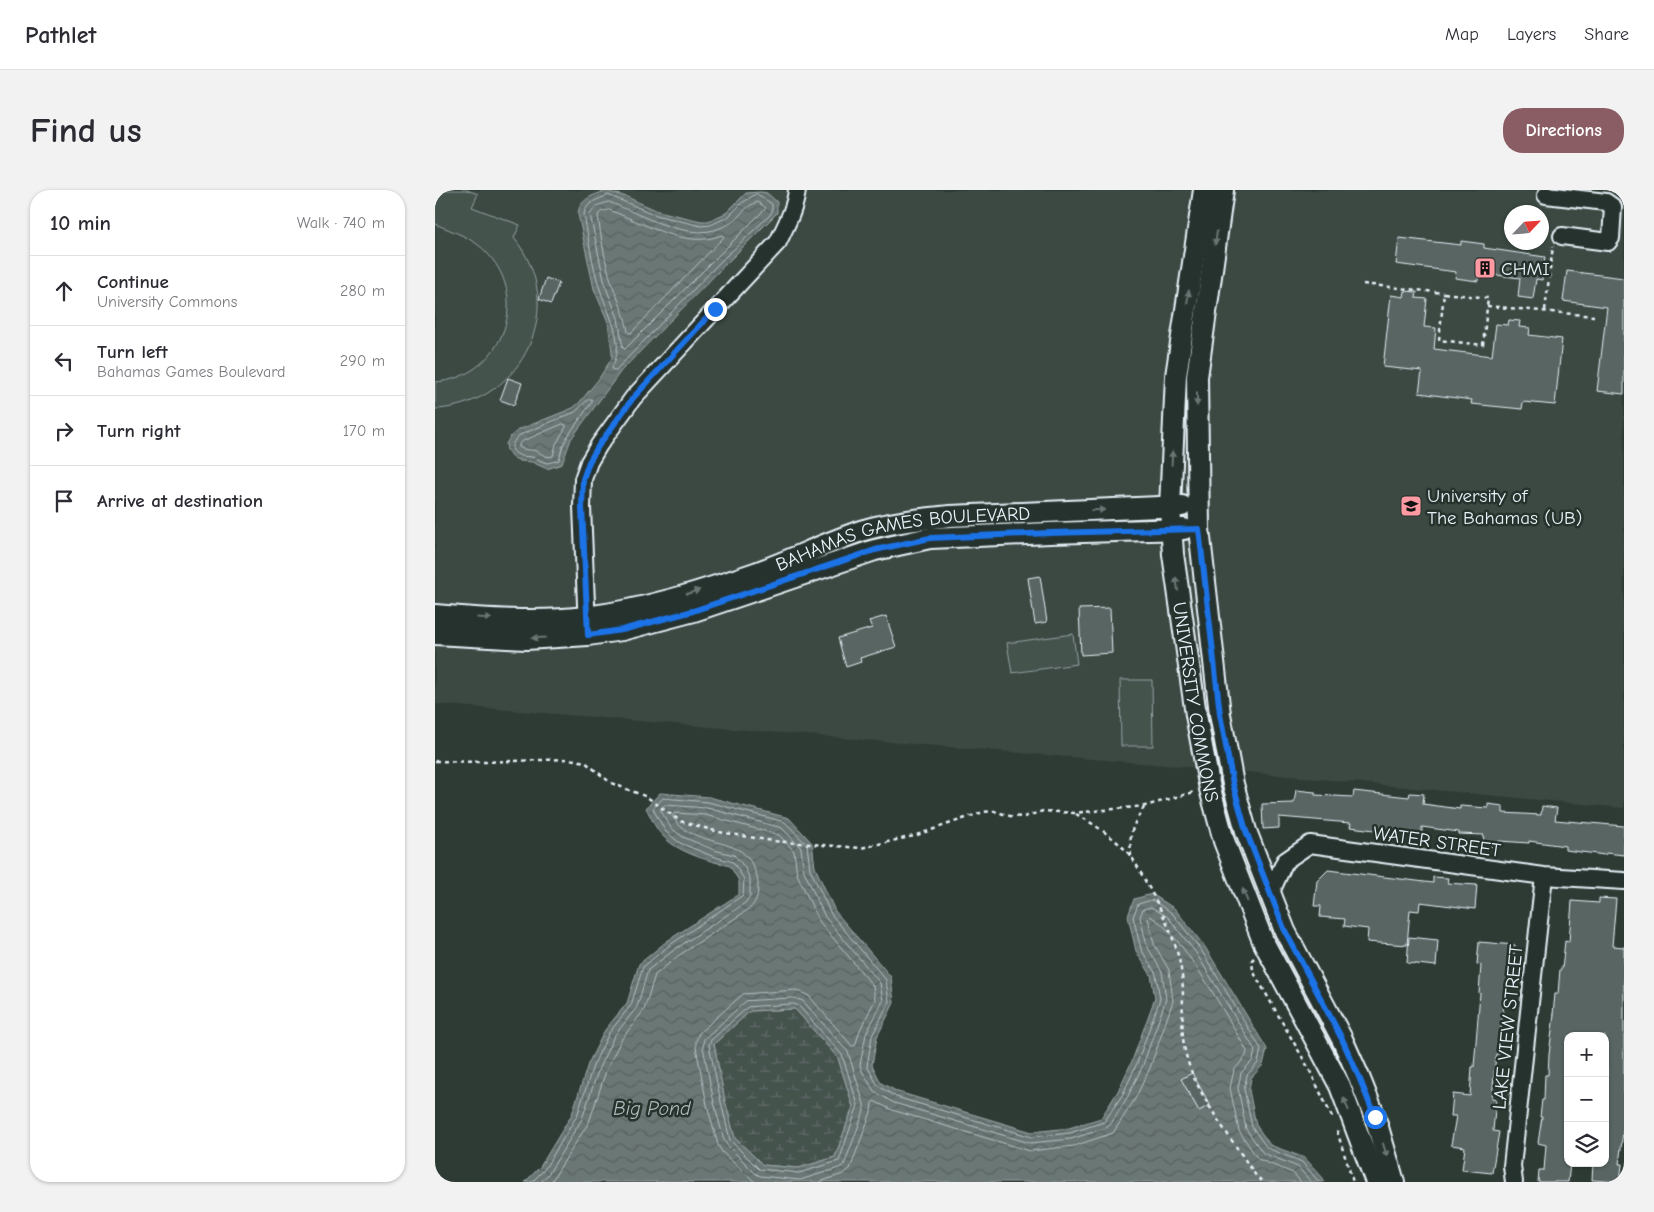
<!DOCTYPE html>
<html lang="en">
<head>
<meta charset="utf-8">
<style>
	body { margin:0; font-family:"Comic Neue",sans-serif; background:#f2f2f3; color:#2b2b33 }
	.controls { position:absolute; right:15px; bottom:15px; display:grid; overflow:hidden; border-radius:10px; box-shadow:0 1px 4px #0004 }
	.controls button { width:45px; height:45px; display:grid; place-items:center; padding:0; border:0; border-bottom:1px solid #e1e1e2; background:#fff; color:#2b2b33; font:25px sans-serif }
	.compass { position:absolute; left:1069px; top:15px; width:45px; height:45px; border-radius:50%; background:#fff; box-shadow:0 1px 4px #0004; rotate:64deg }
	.stop { position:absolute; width:15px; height:15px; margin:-11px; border:4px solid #1a73e8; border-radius:50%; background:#fff }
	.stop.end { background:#1a73e8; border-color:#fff; box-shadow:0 1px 5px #0008 }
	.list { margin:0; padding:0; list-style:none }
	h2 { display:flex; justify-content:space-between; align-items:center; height:65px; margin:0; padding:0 20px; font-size:21px }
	h2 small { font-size:16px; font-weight:400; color:#7c7c81 }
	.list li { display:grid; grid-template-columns:32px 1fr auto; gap:15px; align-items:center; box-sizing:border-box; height:70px; padding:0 20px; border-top:1px solid #e1e1e2 }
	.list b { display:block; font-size:19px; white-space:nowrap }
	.list p { margin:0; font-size:16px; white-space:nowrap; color:#7c7c81 }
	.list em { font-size:16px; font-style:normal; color:#7c7c81 }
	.icon { flex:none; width:28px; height:28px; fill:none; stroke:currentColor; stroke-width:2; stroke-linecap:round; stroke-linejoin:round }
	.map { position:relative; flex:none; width:1189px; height:992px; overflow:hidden; border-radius:20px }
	header { display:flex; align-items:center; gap:30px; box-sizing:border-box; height:70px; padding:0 25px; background:#fff; border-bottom:1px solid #e1e1e2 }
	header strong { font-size:24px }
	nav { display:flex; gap:28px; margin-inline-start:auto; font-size:18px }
	.intro { display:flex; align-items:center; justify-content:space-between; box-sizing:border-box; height:120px; padding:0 30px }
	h1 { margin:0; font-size:35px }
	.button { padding:12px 22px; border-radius:20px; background:#8a5d65; color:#fff; font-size:18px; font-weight:700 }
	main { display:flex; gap:30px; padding:0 30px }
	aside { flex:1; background:#fff; border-radius:20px; box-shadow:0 1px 4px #0004 }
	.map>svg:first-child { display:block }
</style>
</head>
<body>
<header>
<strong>Pathlet</strong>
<nav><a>Map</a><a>Layers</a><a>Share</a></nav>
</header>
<div class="intro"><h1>Find us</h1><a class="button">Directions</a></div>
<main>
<aside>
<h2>10 min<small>Walk · 740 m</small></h2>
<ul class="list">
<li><svg class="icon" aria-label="ahead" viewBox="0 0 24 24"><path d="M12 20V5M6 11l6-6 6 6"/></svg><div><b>Continue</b><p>University Commons</p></div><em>280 m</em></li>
<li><svg class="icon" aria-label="left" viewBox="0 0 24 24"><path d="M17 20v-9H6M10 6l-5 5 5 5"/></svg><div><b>Turn left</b><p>Bahamas Games Boulevard</p></div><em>290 m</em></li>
<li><svg class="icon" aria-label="right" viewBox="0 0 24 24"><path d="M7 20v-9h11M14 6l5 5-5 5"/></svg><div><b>Turn right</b></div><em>170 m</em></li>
<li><svg class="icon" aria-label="arrive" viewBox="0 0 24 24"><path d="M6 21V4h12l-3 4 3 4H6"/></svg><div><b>Arrive at destination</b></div></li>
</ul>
</aside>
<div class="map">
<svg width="1189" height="992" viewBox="0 0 1189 992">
	<defs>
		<pattern id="wetland-marsh" width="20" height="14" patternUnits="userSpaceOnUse" patternTransform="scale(1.25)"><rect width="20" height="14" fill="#45524e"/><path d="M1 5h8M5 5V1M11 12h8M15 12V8" fill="none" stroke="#606b68"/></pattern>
		<pattern id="water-waves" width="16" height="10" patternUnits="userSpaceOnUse" patternTransform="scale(1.25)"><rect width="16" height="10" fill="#6b7775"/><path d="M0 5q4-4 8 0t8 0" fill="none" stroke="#586060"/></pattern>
	</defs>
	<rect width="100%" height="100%" fill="#2e3b35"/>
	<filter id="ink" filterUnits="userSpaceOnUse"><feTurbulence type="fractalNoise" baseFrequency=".02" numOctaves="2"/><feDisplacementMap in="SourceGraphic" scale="10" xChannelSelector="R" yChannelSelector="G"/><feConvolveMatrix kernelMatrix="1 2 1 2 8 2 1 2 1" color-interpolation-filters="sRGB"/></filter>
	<g filter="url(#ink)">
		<path fill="#3b4843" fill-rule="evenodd" d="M0,0H1189V618L801,581L0,514ZM1076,22H1106V52H1076Z"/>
		<path fill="#45524e" stroke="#96a2a3" d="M0,0H32L43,4L37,17L85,35L79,48C134,116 89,212 3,219H0V192C64,188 97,112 53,64C39,48 19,42 0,34Z
			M638,444L642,474L577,483L572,453Z
			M685,490H717L718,556H686Z"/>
		<path fill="url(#wetland-marsh)" stroke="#96a2a3" d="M360,819L403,868L418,917L400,967L364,978L328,975L300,948L290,911L279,854L315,821Z"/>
		<path fill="url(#water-waves)" stroke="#9da8a9" fill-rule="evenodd" d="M172,1L192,7L223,21L266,31H273L291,23L311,3L326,2L332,3L342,12V23L290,75L186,181L136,249L127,274L112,279L97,272L85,271L77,267L72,260L71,254L75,247L83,240L138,218L144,213L163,190L177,168V162L173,132L159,99L143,24C144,9 160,4 172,1Z
			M225,603L274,607L354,628L377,653L380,677L400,721L456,787L459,813L442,847L437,875L446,893L463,902L597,942L634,938L666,928L683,901L697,871L720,808L716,785L701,761L693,726L699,709L717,704L740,719L770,757L832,859L828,875L816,888L814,900L821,935L835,955L870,968L888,988L889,992H90L105,977L137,924L153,874L170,840L192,813L204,774L232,751L304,704V691L295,676C274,671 241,662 227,645C220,638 216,627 211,618ZM360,819L403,868L418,917L400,967L364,978L328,975L300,948L290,911L279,854L315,821Z"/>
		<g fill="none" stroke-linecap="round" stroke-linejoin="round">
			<path stroke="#b6c0c4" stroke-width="1" d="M322,4L337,14V21L335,25L286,71L181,180H178L177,177C192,152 171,121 164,96C157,73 153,48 149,24C152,11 163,10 173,5L221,25L266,36L275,35L293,27L307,13Z
				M174,12C205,24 253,52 285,38C290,36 295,34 299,31C307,23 312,15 323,12L331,18L190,159L188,158L183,128L170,95L155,24L162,16Z
				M174,20C207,32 251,60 287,45L289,47L196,143L193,142C190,124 183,110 177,94C170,72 166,48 163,25L166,22Z
				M154,209H157V212L132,247L127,258L124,270L112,273C107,272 102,268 97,267C94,266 89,267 86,266C72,261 77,251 85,245L140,222Z
				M128,234L131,235V237L121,254L118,266C110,268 108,264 101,261C95,259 90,261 84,257V254L88,251Z
				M359,808L368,811L413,862L429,914V921L409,975L404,978L365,990L325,986L320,983L293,956L289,950L279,913L268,857L269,849L311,811Z
				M359,814L364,816L407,865L423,915L404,971L364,983L324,979L295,950L286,912L274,855L276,850L313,817Z
				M97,992L109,980L142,926L158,876L174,843L196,815L208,777L235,755L308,705L309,689L298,672L277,666L245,653L231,642L218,619L228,608L273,612L350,632L372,655L375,679L396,724L451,790L454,812L437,846L432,876L443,896L461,907L597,947L635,943L669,932L688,904L702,873L725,809L721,784L706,759L698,727L703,714L717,710L737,723L766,760L826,859L823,873L812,885L809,899L817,937L832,958L867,972L884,992
				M106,992L114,983L147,929L164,878L179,846L202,817L213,780L239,760L310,713L315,706V689L310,678L303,669L299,665L279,660L248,647L236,638L226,621V618L230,615L272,618L347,638L366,658L369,681L390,727L445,793L448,811L431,844L425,875L427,881L439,901L459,913L595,953L636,949L671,938L676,934L693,906L708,875L731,809L727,782L712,756L705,727L708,719L716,717L733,727L761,763L820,860L818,870L806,883L803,898L811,939L828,963L863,977L876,992
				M116,992L154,932L171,881L186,850L209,820L220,785L243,766L314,719C322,712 323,705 323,695C323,682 314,664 302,659C281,649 250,649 237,626L240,623L270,625L344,645L359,661L362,684L384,731L438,796L440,810L425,840L420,856H417L374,806L361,800L308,804L264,843L261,851V857L272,915L283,955L287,962L320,992
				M384,992L408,984L415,979L436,922L437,913L439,911L457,920L595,961L639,956L678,943L700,909L715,878L738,811L734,780L719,754L713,728L715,726C746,741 793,829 812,861L811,866L799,880L795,898L804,941L823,969L858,983L866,992"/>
		</g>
		<path fill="#596563" stroke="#e8f1f8" d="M964,48L1026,55V51L1049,54V58L1110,67L1107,90L1101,89L1098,109L1083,107L1085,88L1044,83L1043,91L1020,88L1021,82L961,74Z
			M1132,81L1189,88V204L1162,201L1172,117L1128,111Z
			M111,88L124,93L116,114L104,109Z
			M970,101L982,102L981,108L992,109L989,137L1001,138L999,159L1057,166L1061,134L1073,135L1074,130L1085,131L1084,137L1095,138L1094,145L1127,149L1120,215L1088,212L1087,219L1036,214L1037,210L984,203L987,181L948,177L956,105L969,107Z
			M73,188L87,193L79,215L65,210Z
			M605,386L612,432L600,434L593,388Z
			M675,418L677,463L646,465L644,419Z
			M451,426L461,457L425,468L426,472L411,477L403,448L437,438L434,431Z
			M861,600L880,602V605L918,607L919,601L974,607L975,603L989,604L988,614L1025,619V616L1053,618V614L1068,616V623L1106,625L1107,616L1122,618L1120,630L1189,636V665L1171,663L1170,665L1130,660V656L1094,651V653L1064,651L1063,657L1048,655L1049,645L1024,644V642L987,637V645L972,644L915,637L916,633L844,627V638L828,639L827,614L859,613Z
			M893,680L998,693V687L1013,688L1012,693L1042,695L1040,719L985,712L984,721L975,720L972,755L932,752L933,739L909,736L910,729L885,727L886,716H879L882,691Z
			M1164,708L1181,709L1177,756L1189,757V934L1184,974H1187L1185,992L1157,990L1158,973H1170L1172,880H1170V846H1133V973H1135L1133,992H1103L1104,980H1109L1111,955L1103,953L1107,927H1105L1107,910H1109L1110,885H1113L1114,865L1119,824H1118L1120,804H1123L1125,779H1127L1130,751L1134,752L1137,711L1164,713Z
			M974,747L1003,750L1001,776L972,773Z
			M1044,752L1080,755L1078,777H1075L1072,806L1070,805L1065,848H1067L1066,864H1061L1057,908L1061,909L1058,941L1064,942L1057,983L1027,980L1030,957L1016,955L1021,926H1016L1018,904L1035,906L1037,877H1039L1045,803H1044L1046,775L1042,774Z
			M757,883L775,915L764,921L746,889Z"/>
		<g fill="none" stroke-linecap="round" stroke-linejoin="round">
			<g stroke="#e8f1f8" stroke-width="20">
				<path id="minor" d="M1111,5L1171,12L1178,17L1176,48L1173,52L1127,46
					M152,438L147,317L148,289L154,272L164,255L198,208L343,52C351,35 360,19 362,0
					M835,704L850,671L875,654L1109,686L1189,691
					M1079,992L1077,976L1109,686"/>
			</g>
			<g stroke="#e8f1f8" stroke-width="24">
				<g id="major">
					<path id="s1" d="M769,0L741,186L735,317L738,364L761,525L775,599L789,651L828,751L905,896L941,992"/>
					<path d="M788,0L762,187L764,339L785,524L798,594L811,641L850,741L907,849L924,887L940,927L959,992"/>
					<path id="s2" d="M0,425C49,429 102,433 151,427C208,420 265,402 320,383C357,370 392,352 429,340C457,332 486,329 515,326L747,316"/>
					<path d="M0,444L91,449L153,445L187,440L259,421L440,360L495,348L615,343L749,339"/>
				</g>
			</g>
			<path stroke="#e8f1f8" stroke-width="2.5" stroke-dasharray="4 4" stroke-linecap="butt" d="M928,94L1009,103
				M1009,103L1053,108L1048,155L1004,150Z
				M1052,116L1159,126
				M1110,120L1118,56
				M0,571L49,572L134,569L150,572L176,593L212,607L245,631L284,642L338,651L426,658L479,646L548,622L559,621L575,626L589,627L608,621L639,623L710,616L759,602
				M641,624C659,634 685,651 697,668C703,676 707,686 712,694C728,723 743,753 747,786C750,812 744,839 751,865C760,903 799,952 821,986L828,992
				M696,666C694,642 697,636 710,616
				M819,768L817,770L818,781L874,879L898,929
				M902,941L918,992"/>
			<use href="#minor" stroke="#26332d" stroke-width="16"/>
			<use href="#major" stroke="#26332d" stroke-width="20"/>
		</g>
		<defs><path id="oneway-solid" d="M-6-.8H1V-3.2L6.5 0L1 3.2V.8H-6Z" transform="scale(1.25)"/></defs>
		<g fill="#6a7674">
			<use href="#oneway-solid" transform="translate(781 48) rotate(98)"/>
			<use href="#oneway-solid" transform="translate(753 107) rotate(-82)"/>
			<use href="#oneway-solid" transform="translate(762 209) rotate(90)"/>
			<use href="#oneway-solid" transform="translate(737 268) rotate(-87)"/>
			<use href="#oneway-solid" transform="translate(663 320) rotate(-2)"/>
			<use href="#oneway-solid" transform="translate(742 394) rotate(-98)"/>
			<use href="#oneway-solid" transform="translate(258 402) rotate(-17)"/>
			<use href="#oneway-solid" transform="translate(49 428) rotate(3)"/>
			<use href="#oneway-solid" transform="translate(104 448) rotate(176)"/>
			<use href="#oneway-solid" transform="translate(810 705) rotate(-111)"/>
			<use href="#oneway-solid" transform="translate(911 914) rotate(-112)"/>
			<use href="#oneway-solid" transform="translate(950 960) rotate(73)"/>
		</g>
	</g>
	<g fill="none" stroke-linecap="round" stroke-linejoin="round" filter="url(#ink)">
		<path stroke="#1a73e8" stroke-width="6" d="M280,119L198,208L164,255L154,272L148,289L147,317L153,445L187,440L258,421L440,360L495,348L615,343L764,339L785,524L798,594L811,641L850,741L907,849L924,887L940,927"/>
	</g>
	<defs>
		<g id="building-square" transform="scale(1.125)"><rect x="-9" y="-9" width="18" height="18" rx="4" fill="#ff9aa2" stroke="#26332d"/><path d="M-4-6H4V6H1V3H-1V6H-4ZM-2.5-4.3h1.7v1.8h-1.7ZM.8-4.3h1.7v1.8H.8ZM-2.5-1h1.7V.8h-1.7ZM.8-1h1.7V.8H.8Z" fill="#111"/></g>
		<g id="university-square" transform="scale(1.125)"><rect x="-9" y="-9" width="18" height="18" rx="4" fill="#ff9aa2" stroke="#26332d"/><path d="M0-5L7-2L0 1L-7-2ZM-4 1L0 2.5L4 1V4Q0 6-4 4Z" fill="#111"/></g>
	</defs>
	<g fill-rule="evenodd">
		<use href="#building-square" x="1050" y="78"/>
		<use href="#university-square" x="976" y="316"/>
	</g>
	<g text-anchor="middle" stroke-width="5" stroke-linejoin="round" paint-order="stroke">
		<g font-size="19" fill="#e8f1f8" stroke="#26332d" text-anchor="start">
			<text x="1066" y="85">CHMI</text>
			<text x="992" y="312">University of<tspan x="992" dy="22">The Bahamas (UB)</tspan></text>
		</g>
		<g font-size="19" fill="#e8f1f8" stroke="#26332d">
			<text dy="7" stroke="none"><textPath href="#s2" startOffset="480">BAHAMAS GAMES BOULEVARD</textPath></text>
			<text dy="7" stroke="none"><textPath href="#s1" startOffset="516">UNIVERSITY COMMONS</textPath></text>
			<text transform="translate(1002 651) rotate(8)" y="7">WATER STREET</text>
			<text transform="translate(1072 837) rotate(-84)" y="7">LAKE VIEW STREET</text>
		</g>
		<g font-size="20" font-style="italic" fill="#b0babd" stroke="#26332d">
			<text x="217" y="925">Big Pond</text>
		</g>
	</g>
</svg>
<div class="controls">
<button>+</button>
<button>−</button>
<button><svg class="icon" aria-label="layers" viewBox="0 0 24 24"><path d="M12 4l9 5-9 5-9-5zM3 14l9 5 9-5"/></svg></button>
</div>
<svg class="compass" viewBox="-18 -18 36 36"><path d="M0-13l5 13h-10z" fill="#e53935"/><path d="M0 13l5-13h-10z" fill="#7c7c81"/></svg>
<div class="stop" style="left:940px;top:927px"></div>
<div class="stop end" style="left:280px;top:119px"></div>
</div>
</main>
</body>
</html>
